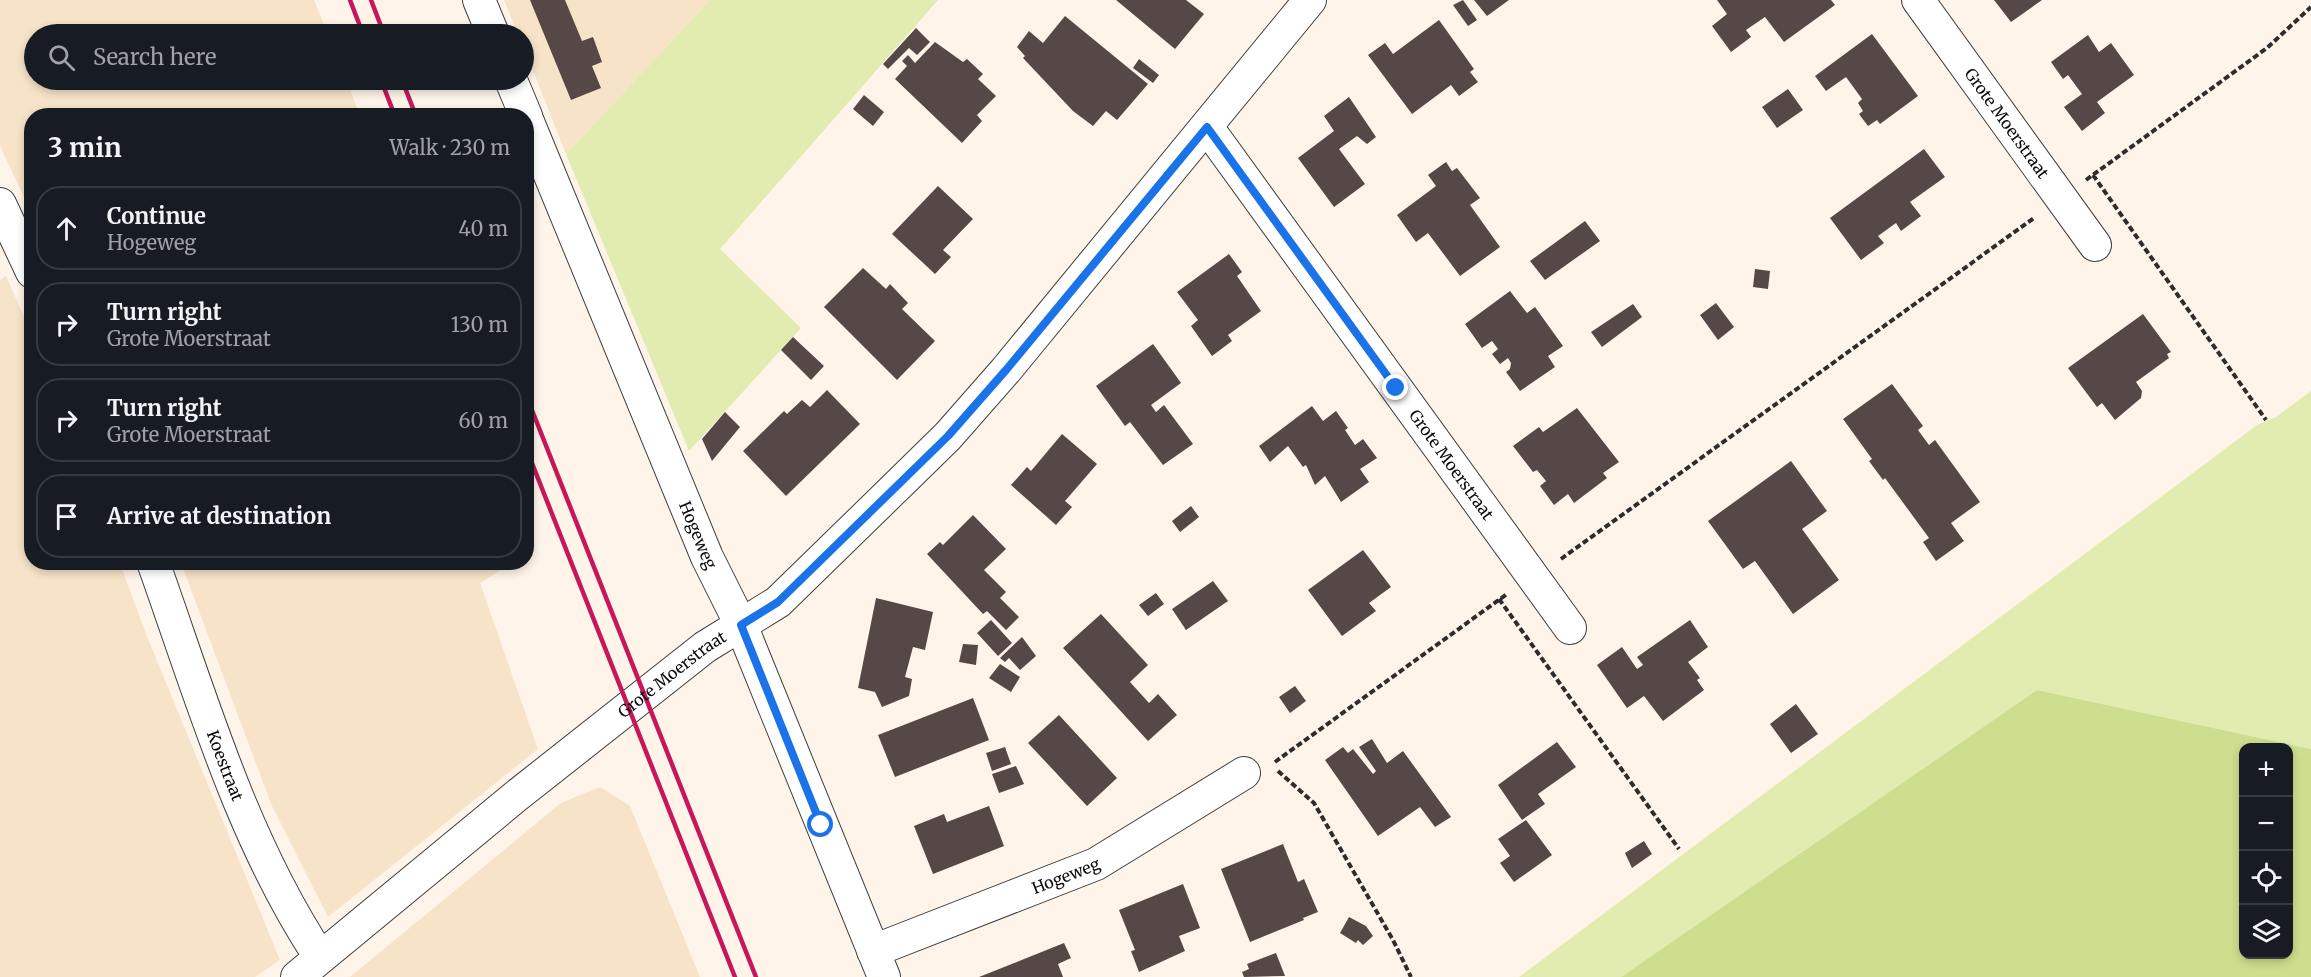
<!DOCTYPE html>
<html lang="en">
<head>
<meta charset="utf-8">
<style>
	body { margin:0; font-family:Merriweather,serif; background:#242831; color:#f1f3f6 }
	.controls { position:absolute; right:18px; bottom:18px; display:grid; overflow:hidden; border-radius:12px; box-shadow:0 3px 9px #0003 }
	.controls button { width:54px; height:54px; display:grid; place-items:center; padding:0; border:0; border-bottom:2px solid #363941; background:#171b24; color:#f1f3f6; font:30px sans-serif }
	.stop { position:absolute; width:18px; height:18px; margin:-14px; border:4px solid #1a73e8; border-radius:50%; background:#fff }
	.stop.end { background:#1a73e8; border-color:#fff; box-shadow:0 2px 6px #0008 }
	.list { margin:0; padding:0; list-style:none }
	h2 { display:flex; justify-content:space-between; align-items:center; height:78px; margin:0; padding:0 24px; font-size:26px }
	h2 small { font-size:20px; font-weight:400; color:#9ea1a6 }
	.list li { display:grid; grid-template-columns:39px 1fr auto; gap:18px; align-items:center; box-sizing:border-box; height:84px; margin:0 12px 12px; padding:0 12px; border:2px solid #363941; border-radius:24px }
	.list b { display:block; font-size:22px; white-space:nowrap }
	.list p { margin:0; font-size:20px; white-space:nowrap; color:#9ea1a6 }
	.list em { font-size:20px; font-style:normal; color:#9ea1a6 }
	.icon { flex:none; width:33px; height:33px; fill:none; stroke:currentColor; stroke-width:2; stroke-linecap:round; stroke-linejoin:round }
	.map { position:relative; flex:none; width:2311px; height:977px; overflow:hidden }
	.search { position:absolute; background:#171b24; box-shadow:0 3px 9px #0003; left:24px; top:24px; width:510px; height:66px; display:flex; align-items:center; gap:15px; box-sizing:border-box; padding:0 21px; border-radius:33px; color:#9ea1a6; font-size:22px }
	.panel { position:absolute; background:#171b24; box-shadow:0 3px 9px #0003; left:24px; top:108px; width:510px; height:462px; border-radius:24px }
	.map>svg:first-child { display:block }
</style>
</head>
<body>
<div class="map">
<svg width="2311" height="977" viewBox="0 0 2311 977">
	<rect width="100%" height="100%" fill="#fff4e9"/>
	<path fill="#f7e3c7" d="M0,0H314L328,34H34V80H346L360,115L32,116L31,212L0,146Z
		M504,0H710L566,154L524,48V34H518Z
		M6,276L31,332L32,562L120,563L146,634L280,960L255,977H0V280Z
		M181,563H512L480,583L538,749L328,917L272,806Z
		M600,787L630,806L700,977H350L561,803Z"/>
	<path fill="#e3ecb0" d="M710,0H938L720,249L801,328L689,451L566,154Z
		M2311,391V749L2037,690L1621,977H1519L2257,425L2276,417Z"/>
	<path fill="#cdde8e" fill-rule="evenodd" d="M2037,690L2311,749V977H1621ZM2244,748H2288V954H2244Z"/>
	<path fill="#554847" d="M530,0H565L582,41L593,37L602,62L592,66L601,88L571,100Z
		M1116,0H1186L1204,14L1175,49Z
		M1463,0L1477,20L1468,26L1453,5Z
		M1474,0H1509L1487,16Z
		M1717,0H1831L1835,5L1784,42L1765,17L1746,30L1751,37L1731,52L1712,26L1727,14Z
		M1994,0H2042L2011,22Z
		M1065,16L1148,84L1117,120L1106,111L1093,126L1073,111L1023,58L1025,56L1017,47L1029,31L1043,43Z
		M1439,20L1474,69L1470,72L1478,82L1459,96L1451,85L1412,114L1368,55L1385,43L1393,54Z
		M916,28L930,42L917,55L909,48L888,69L883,64Z
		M1872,34L1918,96L1880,124L1877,120L1868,126L1859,114L1863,111L1858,103L1862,99L1846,77L1826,91L1815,76Z
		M2088,35L2099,52L2111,43L2134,75L2097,102L2105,113L2082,131L2064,107L2082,94L2068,75L2063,79L2051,62Z
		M935,42L963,62L967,59L983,74L978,79L996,96L977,115L982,121L962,143L895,79L907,66L902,61L908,55L915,63Z
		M1139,59L1159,75L1153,83L1133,68Z
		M1788,89L1803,110L1777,128L1762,107Z
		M864,95L884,112L873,126L853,109Z
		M1349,97L1376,137L1367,144L1357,136L1339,149L1365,184L1334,207L1298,158L1334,131L1324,116Z
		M1924,149L1945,177L1910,202L1921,216L1901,231L1896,223L1878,236L1884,243L1861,260L1830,218Z
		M1446,162L1452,171L1457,168L1480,198L1470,205L1500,247L1460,276L1428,233L1416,242L1397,215L1436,186L1428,175Z
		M938,186L973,219L943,250L951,257L935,274L892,234Z
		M1585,221L1600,241L1545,280L1530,261Z
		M1229,254L1242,272L1237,276L1261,311L1228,335L1232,341L1212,356L1191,326L1198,320L1177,292Z
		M863,268L886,289L890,284L908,303L902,309L935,341L897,380L824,307Z
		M1755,269L1770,271L1768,289L1753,287Z
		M1510,291L1527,313L1535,307L1563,346L1548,356L1555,367L1520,391L1506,372L1510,369L1511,363L1508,358L1500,364L1492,354L1498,349L1492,341L1482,348L1465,324Z
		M1716,303L1734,327L1718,340L1700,315Z
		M1633,304L1642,317L1602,347L1591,332Z
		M2143,314L2171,352L2167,354L2169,358L2136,382L2142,391L2141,398L2115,420L2102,403L2097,407L2068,368Z
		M793,337L824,366L811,380L781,350Z
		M1153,344L1181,383L1151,405L1156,412L1164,405L1193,444L1163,465L1130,422L1125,426L1096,386Z
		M1892,384L1923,426L1918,430L1929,445L1935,440L1980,502L1951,523L1964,541L1936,561L1923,542L1929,538L1885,478L1883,480L1869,461L1872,459L1843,419Z
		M827,390L860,424L786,496L743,451L784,411L787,414L802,400L810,407Z
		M1312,406L1323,421L1336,411L1348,428L1345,430L1355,445L1363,439L1377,458L1360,469L1369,482L1341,502L1325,476L1315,485L1306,465L1303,467L1288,446L1270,462L1259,446Z
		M1577,408L1619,462L1603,473L1607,478L1574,503L1568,494L1554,505L1540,486L1546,481L1537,470L1533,472L1513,446L1539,427L1543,432Z
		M725,412L740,427L712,461L702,439Z
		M1062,434L1097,464L1065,501L1072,507L1056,525L1011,485L1027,467L1031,471Z
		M1791,461L1827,511L1802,529L1839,580L1793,614L1755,561L1743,569L1708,521Z
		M1191,506L1199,517L1180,532L1172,521Z
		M973,515L1006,549L984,570L1006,592L1000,598L1019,617L1006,630L987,611L983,614L927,554L940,542L943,545Z
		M1363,550L1391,587L1369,603L1376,611L1342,636L1308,590Z
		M1213,581L1228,601L1186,630L1172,609Z
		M1156,593L1164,604L1148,616L1139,605Z
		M876,598L933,612L925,650L913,647L905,677L912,679L909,696L882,707L875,692L858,688Z
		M1101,614L1148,665L1130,682L1149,703L1158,694L1177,715L1148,741L1063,648Z
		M991,620L1012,643L998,656L977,633Z
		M1690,620L1708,647L1688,662L1700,678L1697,680L1704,690L1663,721L1644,696L1627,708L1597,665L1622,647L1637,669L1643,665L1637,657Z
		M1022,637L1036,656L1020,670L1009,658L1005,662L1000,658Z
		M963,644L978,645L976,665L959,662Z
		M1000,664L1020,677L1011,692L989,678Z
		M1295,686L1306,701L1290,713L1279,697Z
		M973,698L989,740L895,777L878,735Z
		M1796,704L1818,734L1791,753L1770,724Z
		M1059,715L1117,778L1087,806L1028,743Z
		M1372,739L1387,763L1403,751L1451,817L1435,827L1420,807L1378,836L1325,760L1343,747L1348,753L1353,749L1373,774L1376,771L1359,747Z
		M1557,742L1576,767L1538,794L1545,804L1522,820L1498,785Z
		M1005,747L1011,764L992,771L986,753Z
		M1016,766L1024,784L999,793L992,774Z
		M989,806L1004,846L933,874L914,826L944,814L947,822Z
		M1526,820L1552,855L1514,882L1500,863L1510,856L1498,839Z
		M1644,841L1652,854L1632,868L1625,853Z
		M1283,844L1298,882L1304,879L1318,912L1303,918L1304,920L1250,942L1221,869Z
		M1183,884L1200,928L1179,936L1185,951L1139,972L1131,951L1135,950L1119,910Z
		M1349,917L1366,926L1373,936L1363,945L1358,940L1356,943L1340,933Z
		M1064,943L1071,958L1058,964L1063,977H979Z
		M1276,953L1285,976L1244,977L1242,972L1249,969L1247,964Z"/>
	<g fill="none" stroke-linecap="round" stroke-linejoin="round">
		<g stroke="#3e3e3e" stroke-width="34">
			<g id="street">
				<path d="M479,0L493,34"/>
				<path id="s1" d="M1918,0L2095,245"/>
				<path d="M511,80L526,116"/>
				<path id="s2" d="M526,117L707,557L741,625L884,977"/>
				<path id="s3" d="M1207,127L1570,628"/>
				<path d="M0,204L32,272"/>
				<path id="s4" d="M153,562C201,696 241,838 320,957"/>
				<path id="s5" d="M873,951L1096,864L1244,773"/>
				<path id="s6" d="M297,977L515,797L705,647L778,602L899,484L948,436L1006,370L1310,0"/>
			</g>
		</g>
		<path stroke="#2d2d2d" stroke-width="4" stroke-dasharray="6 3" stroke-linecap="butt" d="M2093,175L2266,420
			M2086,180L2267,48L2311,7
			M1561,559L2034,218
			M1499,599L1679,849
			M1275,762L1507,594
			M1278,771L1314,803L1393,940L1411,977"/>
		<use href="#street" stroke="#fff" stroke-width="32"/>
		<path stroke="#c61859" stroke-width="4.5" d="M350,0L363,34
			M371,0L384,34
			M381,80L395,116
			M402,80L416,116
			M526,395L756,977
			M526,448L735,977"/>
	</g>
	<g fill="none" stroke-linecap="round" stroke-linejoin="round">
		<path stroke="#1a73e8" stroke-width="8" d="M821,825L741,625L778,602L948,436L1006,370L1207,127L1396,388"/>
	</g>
	<g text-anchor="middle" stroke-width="6" stroke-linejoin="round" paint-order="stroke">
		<g font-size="16" fill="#0b0b0b" stroke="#fff">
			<text dy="6" stroke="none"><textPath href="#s1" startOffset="152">Grote Moerstraat</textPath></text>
			<text dy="6" stroke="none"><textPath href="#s3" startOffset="417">Grote Moerstraat</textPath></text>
			<text dy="6" stroke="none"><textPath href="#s2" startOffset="452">Hogeweg</textPath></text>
			<text dy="6" stroke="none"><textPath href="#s6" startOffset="482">Grote Moerstraat</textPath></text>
			<text dy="6" stroke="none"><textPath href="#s4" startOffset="216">Koestraat</textPath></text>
			<text dy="6" stroke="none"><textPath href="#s5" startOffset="207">Hogeweg</textPath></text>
		</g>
	</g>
</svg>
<div class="controls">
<button>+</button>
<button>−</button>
<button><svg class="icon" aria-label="locate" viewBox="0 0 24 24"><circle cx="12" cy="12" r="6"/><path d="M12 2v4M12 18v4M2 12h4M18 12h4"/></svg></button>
<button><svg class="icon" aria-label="layers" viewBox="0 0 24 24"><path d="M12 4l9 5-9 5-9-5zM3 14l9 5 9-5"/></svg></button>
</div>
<div class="stop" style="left:821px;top:825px"></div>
<div class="stop end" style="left:1396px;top:388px"></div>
<div class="search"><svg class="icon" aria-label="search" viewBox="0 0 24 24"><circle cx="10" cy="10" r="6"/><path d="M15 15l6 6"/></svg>Search here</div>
<section class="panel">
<h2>3 min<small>Walk · 230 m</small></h2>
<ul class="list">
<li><svg class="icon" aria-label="ahead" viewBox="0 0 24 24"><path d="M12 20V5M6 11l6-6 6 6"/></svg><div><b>Continue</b><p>Hogeweg</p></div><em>40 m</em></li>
<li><svg class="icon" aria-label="right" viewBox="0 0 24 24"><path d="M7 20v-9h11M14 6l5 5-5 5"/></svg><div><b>Turn right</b><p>Grote Moerstraat</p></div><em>130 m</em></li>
<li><svg class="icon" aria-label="right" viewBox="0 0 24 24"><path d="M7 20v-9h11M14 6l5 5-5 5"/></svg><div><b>Turn right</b><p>Grote Moerstraat</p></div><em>60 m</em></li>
<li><svg class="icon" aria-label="arrive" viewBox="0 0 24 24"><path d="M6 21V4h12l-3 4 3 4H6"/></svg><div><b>Arrive at destination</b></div></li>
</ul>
</section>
</div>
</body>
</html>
